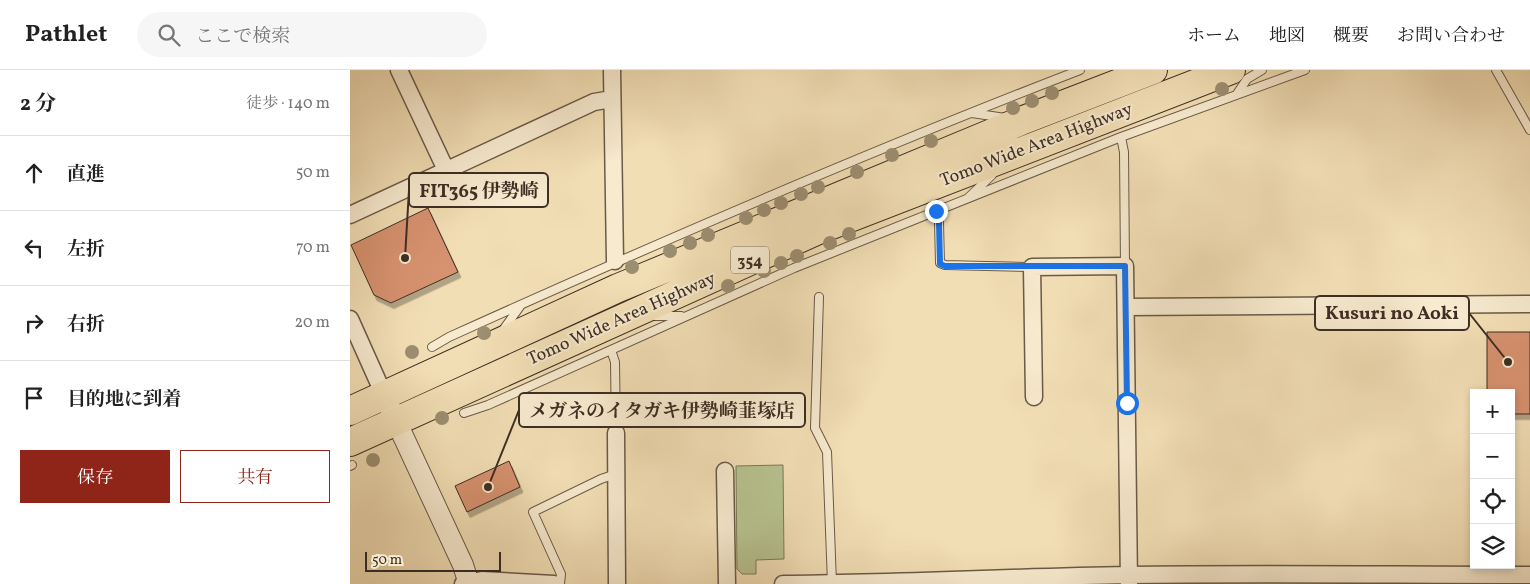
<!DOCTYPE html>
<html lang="ja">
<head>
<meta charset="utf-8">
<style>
	body { margin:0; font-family:Vollkorn,"Noto Serif JP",serif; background:#f6f6f6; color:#222 }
	.controls { position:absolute; right:15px; bottom:15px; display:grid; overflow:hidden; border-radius:0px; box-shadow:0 2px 8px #0003 }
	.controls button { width:45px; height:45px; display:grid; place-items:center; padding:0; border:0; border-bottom:1px solid #e0e0e0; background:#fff; color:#222; font:25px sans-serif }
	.scale { position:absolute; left:15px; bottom:12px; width:136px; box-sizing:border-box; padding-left:5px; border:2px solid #3d2e24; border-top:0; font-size:14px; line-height:18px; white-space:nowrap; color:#3d2e24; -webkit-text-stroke:4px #f7eacf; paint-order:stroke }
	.stop { position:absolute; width:15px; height:15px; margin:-11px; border:4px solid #1a73e8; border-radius:50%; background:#fff }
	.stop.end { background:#1a73e8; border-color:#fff; box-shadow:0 1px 5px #0008 }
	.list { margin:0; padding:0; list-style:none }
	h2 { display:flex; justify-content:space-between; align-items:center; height:65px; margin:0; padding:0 20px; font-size:21px }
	h2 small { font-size:16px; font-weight:400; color:#767676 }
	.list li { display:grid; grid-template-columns:32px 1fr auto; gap:15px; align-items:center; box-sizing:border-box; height:75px; padding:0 20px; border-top:1px solid #e0e0e0 }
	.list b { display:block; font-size:19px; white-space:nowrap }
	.list em { font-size:16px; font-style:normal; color:#767676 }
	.actions { display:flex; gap:10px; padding:15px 20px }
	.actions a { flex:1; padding:11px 0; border:1px solid #8f2418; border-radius:0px; text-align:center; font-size:18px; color:#8f2418 }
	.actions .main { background:#8f2418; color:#fff }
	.icon { flex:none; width:28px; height:28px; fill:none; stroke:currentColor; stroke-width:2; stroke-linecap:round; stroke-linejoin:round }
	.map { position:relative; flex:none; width:1180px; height:514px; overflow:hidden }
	header { display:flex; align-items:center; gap:30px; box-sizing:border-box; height:70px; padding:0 25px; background:#fff; border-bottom:1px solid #e0e0e0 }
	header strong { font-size:24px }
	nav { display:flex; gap:28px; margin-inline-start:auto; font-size:18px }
	.search { width:350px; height:45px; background:#f6f6f6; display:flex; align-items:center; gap:12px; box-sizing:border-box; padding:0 18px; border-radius:28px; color:#767676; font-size:19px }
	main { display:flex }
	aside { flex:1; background:#fff }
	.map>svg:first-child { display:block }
</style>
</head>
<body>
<header>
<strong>Pathlet</strong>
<div class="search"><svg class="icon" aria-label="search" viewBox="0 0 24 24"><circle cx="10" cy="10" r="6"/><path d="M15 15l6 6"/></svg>ここで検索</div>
<nav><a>ホーム</a><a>地図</a><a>概要</a><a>お問い合わせ</a></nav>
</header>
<main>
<aside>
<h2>2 分<small>徒歩 · 140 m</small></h2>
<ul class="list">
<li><svg class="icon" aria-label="ahead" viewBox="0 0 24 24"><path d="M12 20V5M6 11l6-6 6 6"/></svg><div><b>直進</b></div><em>50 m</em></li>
<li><svg class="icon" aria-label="left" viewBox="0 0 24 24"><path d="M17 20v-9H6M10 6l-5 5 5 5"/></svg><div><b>左折</b></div><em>70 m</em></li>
<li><svg class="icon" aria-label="right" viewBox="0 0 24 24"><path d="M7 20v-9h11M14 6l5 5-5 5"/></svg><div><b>右折</b></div><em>20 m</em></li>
<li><svg class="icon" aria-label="arrive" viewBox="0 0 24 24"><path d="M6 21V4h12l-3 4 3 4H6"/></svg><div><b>目的地に到着</b></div></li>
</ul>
<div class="actions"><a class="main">保存</a><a>共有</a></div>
</aside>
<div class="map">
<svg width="1180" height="514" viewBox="0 0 1180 514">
	<defs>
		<filter id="shadow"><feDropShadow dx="3" dy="5.5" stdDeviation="0" flood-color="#0004"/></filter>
	</defs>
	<rect width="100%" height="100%" fill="#f2deb5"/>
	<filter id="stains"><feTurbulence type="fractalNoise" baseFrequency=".004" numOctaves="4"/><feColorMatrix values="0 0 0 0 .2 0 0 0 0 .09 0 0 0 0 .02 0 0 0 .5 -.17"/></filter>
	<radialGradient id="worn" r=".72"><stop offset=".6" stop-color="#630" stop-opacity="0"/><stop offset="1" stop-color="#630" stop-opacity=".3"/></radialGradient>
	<path fill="#b7c290" stroke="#7a785a" d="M433,395L434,489L406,490V504H392L387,499L386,396Z"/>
	<path fill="#d7926f" stroke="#3d2e24" filter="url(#shadow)" d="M78,138L108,202L41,233L24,225L1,175Z
		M1137,262H1180V344H1161V323H1137Z
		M159,391L170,417L117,442L105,416Z"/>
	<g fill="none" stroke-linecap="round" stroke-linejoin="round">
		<g stroke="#6a5a48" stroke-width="10">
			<path id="service" d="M1146,0L1180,60
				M887,24L897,9L912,0
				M622,43L655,48
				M771,67L774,82L775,196
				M618,128L642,105
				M586,141L589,152L590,193L595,195L682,197
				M469,227L465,358L477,382L482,513
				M303,246H331
				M153,260L171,235
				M82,277L99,267C307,173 517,82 730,0
				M261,280L265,292L266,363
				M114,343L138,335L444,198L771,67L955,0
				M0,396L2,395
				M210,514L211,504L183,442L251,409L266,404"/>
		</g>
		<g stroke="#6a5a48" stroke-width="19">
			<path id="minor" d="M49,0L96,100
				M262,0L265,191
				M0,145L244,32L262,29
				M776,237L1180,234
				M0,249L34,325
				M684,327L682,197L775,196L779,514
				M266,363L267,514
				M375,401L377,514
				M113,514L132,510L204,514
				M433,514C548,513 662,507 776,505C911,503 1046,505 1180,505"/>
		</g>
		<g stroke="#6a5a48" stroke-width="22">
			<path id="tertiary" d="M34,325L113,495L119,514"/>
		</g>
		<g stroke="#3d2e24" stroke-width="30">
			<path id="trunk" d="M0,341L268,218L671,51L803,0
				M0,372L466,161L881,0"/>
		</g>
		<use href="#service" stroke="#f7eacf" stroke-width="8"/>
		<use href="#minor" stroke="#f7eacf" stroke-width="16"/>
		<use href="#tertiary" stroke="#f7eacf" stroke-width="20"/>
		<use href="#trunk" stroke="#f2deb5" stroke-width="28"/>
	</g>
	<g fill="#9c8e71">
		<circle cx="872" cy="19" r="7"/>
		<circle cx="702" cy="23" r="7"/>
		<circle cx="682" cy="31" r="7"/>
		<circle cx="663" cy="38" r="7"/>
		<circle cx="581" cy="71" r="7"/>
		<circle cx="542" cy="85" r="7"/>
		<circle cx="507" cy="102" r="7"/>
		<circle cx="468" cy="117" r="7"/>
		<circle cx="451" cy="124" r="7"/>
		<circle cx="431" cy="133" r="7"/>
		<circle cx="414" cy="140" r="7"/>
		<circle cx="396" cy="148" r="7"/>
		<circle cx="499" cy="164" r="7"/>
		<circle cx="358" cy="165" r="7"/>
		<circle cx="340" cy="173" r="7"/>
		<circle cx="480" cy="173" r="7"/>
		<circle cx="320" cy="181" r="7"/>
		<circle cx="447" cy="186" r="7"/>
		<circle cx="431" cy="193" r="7"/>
		<circle cx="282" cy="197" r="7"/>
		<circle cx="414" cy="201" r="7"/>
		<circle cx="378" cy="216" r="7"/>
		<circle cx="134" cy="263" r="7"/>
		<circle cx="62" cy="282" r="7"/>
		<circle cx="92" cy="348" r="7"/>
		<circle cx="23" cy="390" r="7"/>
	</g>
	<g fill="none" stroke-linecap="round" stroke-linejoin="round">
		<path stroke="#1a73e8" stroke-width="6" d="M586,141L589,152L590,194L595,196H775L777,333"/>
	</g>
	<g text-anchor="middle" stroke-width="4" stroke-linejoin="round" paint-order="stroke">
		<rect fill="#f7eacf" stroke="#756657" stroke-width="1" x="381" y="176.5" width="38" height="27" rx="4"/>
		<g font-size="16" font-weight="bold" fill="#3d2e24">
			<text x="400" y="196">354</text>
		</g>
		<g font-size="18" fill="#3d2e24" stroke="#f7eacf">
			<text transform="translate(686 74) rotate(-21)" y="6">Tomo Wide Area Highway</text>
			<text transform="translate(271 248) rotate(-24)" y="6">Tomo Wide Area Highway</text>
		</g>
	</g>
	<path fill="none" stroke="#3d2e24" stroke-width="2" d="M55 188L59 120M1158 292L1119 243M138 417L169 340"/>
	<g fill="#3d2e24" stroke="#f7eacf" stroke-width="2">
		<circle cx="55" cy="188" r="5"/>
		<circle cx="1158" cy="292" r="5"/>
		<circle cx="138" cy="417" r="5"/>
	</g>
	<g fill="#f7eacf" stroke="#3d2e24" stroke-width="2">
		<rect x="59" y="103" width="139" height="34" rx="5"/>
		<rect x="965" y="226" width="154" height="34" rx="5"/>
		<rect x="169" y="323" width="286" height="34" rx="5"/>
	</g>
	<g font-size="19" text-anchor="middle" font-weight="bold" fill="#3d2e24">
		<text x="129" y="127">FIT365 伊勢崎</text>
		<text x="1042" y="249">Kusuri no Aoki</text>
		<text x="312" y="347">メガネのイタガキ伊勢崎韮塚店</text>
	</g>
	<rect width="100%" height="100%" filter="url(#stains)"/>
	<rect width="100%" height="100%" fill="url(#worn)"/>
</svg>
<div class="controls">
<button>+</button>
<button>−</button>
<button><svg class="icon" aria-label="locate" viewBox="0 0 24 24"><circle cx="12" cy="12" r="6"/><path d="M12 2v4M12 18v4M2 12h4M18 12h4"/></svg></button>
<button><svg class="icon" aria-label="layers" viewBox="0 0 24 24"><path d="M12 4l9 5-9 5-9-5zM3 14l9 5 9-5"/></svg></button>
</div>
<div class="scale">50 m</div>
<div class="stop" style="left:777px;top:333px"></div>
<div class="stop end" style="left:586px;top:141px"></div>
</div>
</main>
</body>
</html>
